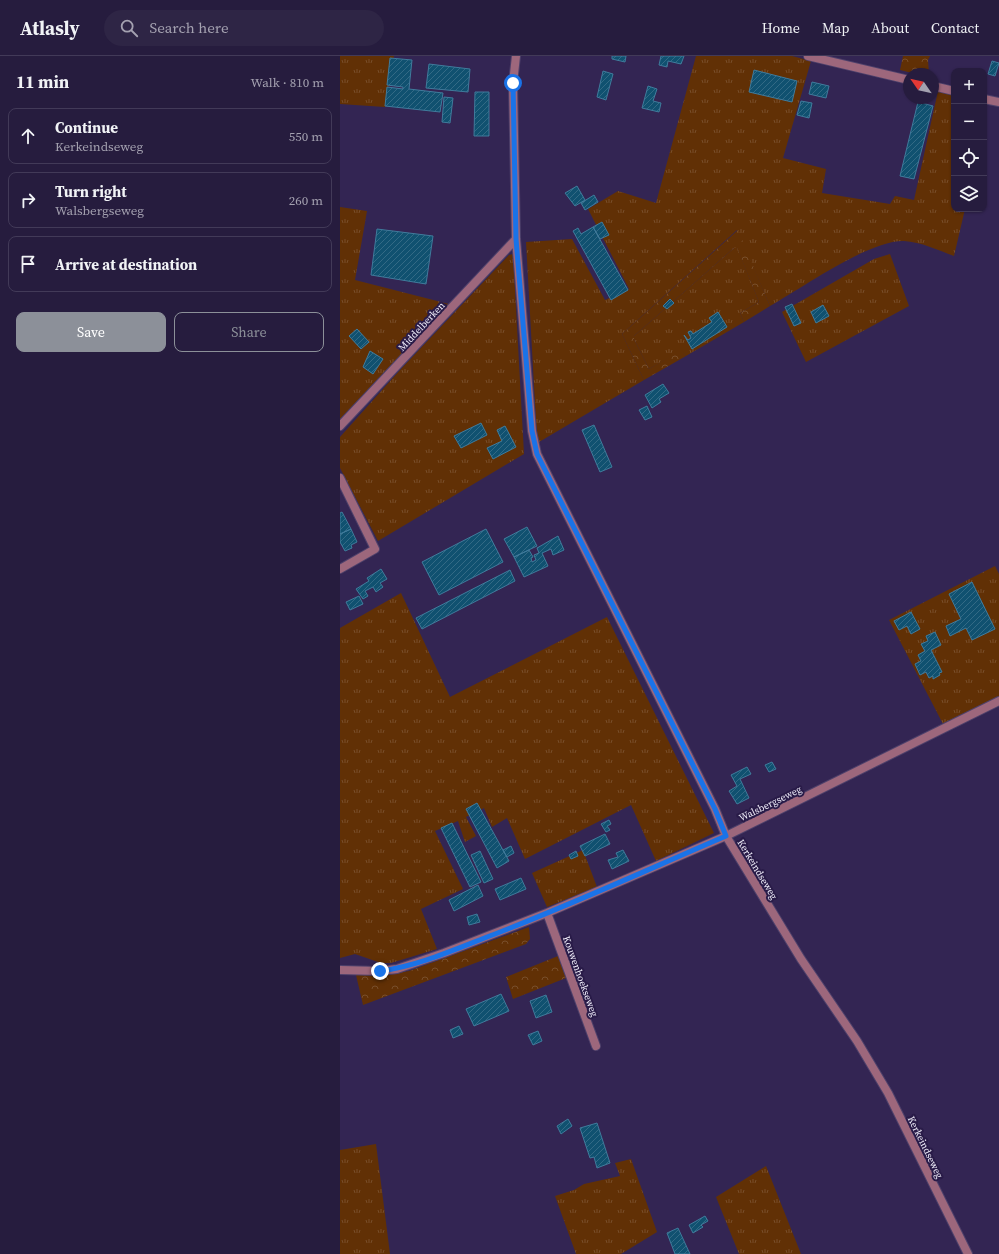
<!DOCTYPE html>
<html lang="en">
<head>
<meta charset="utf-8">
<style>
	body { margin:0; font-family:"Source Serif 4",serif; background:#2e2545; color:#f1f3f6 }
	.controls { position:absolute; right:12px; top:12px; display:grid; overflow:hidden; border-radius:8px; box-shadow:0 1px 3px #0004 }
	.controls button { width:36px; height:36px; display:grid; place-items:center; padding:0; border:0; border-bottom:1px solid #423a58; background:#261c3e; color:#f1f3f6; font:20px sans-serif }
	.compass { position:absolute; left:563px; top:12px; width:36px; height:36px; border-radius:50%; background:#261c3e; box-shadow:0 1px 3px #0004; rotate:304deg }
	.stop { position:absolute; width:12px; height:12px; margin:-9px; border:3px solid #1a73e8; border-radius:50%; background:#fff }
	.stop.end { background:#1a73e8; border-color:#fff; box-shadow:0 1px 4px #0008 }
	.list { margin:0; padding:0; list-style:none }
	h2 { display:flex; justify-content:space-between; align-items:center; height:52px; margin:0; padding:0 16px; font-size:17px }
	h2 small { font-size:13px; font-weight:400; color:#a4a1b0 }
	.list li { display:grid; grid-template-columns:26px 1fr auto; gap:12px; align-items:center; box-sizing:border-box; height:56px; margin:0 8px 8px; padding:0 8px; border:1px solid #423a58; border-radius:8px }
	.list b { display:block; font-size:15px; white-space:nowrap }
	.list p { margin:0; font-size:13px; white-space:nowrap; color:#a4a1b0 }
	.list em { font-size:13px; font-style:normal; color:#a4a1b0 }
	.actions { display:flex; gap:8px; padding:12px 16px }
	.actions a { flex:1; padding:9px 0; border:1px solid #8c9099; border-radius:8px; text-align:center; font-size:14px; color:#8c9099 }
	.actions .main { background:#8c9099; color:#fff }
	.icon { flex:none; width:22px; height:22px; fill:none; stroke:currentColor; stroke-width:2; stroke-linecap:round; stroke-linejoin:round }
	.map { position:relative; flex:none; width:659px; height:1198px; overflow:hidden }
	header { display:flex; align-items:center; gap:24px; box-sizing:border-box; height:56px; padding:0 20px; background:#261c3e; border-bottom:1px solid #423a58 }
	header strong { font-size:19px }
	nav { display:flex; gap:22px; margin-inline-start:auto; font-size:14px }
	.search { width:280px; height:36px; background:#2e2545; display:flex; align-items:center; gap:10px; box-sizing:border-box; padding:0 14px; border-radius:22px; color:#a4a1b0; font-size:15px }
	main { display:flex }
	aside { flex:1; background:#261c3e }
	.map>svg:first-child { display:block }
</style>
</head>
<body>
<header>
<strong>Atlasly</strong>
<div class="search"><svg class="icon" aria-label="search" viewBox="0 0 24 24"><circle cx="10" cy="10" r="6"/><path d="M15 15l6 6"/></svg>Search here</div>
<nav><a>Home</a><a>Map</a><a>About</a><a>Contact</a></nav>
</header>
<main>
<aside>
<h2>11 min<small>Walk · 810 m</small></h2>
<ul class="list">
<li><svg class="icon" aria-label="ahead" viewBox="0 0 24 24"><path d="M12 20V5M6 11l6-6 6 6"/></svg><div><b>Continue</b><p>Kerkeindseweg</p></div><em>550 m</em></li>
<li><svg class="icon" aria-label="right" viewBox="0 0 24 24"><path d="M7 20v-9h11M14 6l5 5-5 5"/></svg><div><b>Turn right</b><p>Walsbergseweg</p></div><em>260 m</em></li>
<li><svg class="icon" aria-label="arrive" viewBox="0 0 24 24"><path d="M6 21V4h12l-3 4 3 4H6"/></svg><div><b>Arrive at destination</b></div></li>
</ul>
<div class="actions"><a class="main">Save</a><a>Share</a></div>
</aside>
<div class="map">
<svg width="659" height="1198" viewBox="0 0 659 1198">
	<defs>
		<pattern id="grass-tufts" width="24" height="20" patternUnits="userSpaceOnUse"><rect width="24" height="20" fill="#613005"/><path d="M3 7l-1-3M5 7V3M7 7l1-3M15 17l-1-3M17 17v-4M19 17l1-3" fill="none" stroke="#784e2a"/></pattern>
		<pattern id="forest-crowns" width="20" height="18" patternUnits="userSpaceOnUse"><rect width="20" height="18" fill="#613005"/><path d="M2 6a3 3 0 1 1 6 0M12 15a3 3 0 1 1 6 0" fill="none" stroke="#784e2a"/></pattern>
		<pattern id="building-hatch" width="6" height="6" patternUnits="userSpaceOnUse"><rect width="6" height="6" fill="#105170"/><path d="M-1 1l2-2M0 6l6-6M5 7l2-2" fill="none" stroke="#336a85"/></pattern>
	</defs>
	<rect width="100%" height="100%" fill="#332553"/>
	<path fill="url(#grass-tufts)" d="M0,0H54L45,51L0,48Z
		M356,0H452L471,5L443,102L486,113L482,137L550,148L555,140L574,144L598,35L614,39V153H625L614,200C598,194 581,186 564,185C529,184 462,232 430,250L397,174L282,278L304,324L199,386L197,383L186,186L232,183L265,244L289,233L248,153L278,135L316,147Z
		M0,151L27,155L15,224L109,248L0,363Z
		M397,191L419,246L400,257L404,266L346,300L341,295L309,313L294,283V280L394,192Z
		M173,198L184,398L38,485L0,412V381L60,314L169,199Z
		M550,198L569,250L466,306L442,256L534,203Z
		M655,510L659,518V643L631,658L603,668L549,564Z
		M61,537L110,641L267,561L374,777L316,805L291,749L185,803L167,762L152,771L144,752L126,761L136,780L125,786L118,765L95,775L123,833L81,853L97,893L51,907H41L15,898L0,902V572Z
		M243,794L257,831L207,851L192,817Z
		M36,1088L50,1198H0V1094Z
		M291,1103L317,1176L281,1198H236L215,1140L234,1134L244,1128L280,1120L275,1107Z
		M426,1110L461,1198H399L376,1141Z"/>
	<path fill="url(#forest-crowns)" d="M563,0H590L588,4L589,18H576L560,14Z
		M398,174L430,250L404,266L400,257L419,246L397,192H394L294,280V283L309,313L341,294L346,300L304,324L282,278Z
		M189,871L190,883L186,888L23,949L16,919L52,918L69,915Z
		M218,900L226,922L173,943L166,921Z"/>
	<path fill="url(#building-hatch)" stroke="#407b9c" d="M272,0H286L285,6L272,3Z
		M321,0H344L341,8L328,5L327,11L319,9Z
		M50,2L72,4L69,33L103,37L100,56L45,50L47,31L63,33V31L47,29Z
		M652,5L659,7L655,20L648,18Z
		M89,8L130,13L128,36L86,32Z
		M414,14L457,25L452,46L409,36Z
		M263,15L273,18L266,44L257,41Z
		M472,26L489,30L486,42L469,38Z
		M308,30L317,33L313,45L321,47L319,56L302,52Z
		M135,36H149V80H134Z
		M104,41L113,42L110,67L102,66Z
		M461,45L472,47L469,62L457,59Z
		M578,46L593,50L574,123L560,120Z
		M237,130L245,144L235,150L225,137Z
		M254,139L258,146L245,154L241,147Z
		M262,166L269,179L260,183L253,171Z
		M253,171L288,234L271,244L233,175L238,172L241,178Z
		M37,173L93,180L86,228L31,219Z
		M330,243L334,247L327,253L323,250Z
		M452,248L461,267L454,270L445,251Z
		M483,249L489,260L476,267L471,256Z
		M378,256L387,271L352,293L344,279L348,284L351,282L348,276L351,275L353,278L372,266L369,262Z
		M17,273L29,286L21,293L9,280Z
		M30,295L43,303L33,318L23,311Z
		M323,328L329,337L319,343L321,346L312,352L305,339Z
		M307,350L312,361L305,364L299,354Z
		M141,367L147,379L121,392L114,380Z
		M254,369L272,411L260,416L242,374Z
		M165,370L176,391L153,403L147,392L162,385L157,374Z
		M2,456L11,473L0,478V457Z
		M187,471L197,490L174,501L164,483Z
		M11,473L17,486L11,489L12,492L5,495L0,486V478Z
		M146,473L163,506L99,539L82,506Z
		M218,480L224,494L213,499L211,493L202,497L208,510L184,521L174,501L189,494L193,501L191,502L192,506L196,504L194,499L199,497L197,492Z
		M41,513L47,523L40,527L43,531L36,536L33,531L25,535L28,540L23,543L16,533L29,525L27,522Z
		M170,514L175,525L82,573L76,562Z
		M632,526L655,573L632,584L626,572L610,580L606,570L621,563L609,538Z
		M19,540L23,548L10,554L6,546Z
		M571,556L580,573L571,578L567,570L559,574L554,565Z
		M595,576L601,589L591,594L602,616L599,617L600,619L593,623V620L589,622L586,616L580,619L575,608L581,605L578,599L585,595L581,588L588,585L586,580Z
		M432,706L436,713L429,716L425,709Z
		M407,711L411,718L400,723L409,742L397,748L389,735L397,730L391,719Z
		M137,747L169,805L157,812L126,753Z
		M269,764L271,768L267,770L270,774L266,776L261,768Z
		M112,767L141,826L130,831L101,772Z
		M265,778L270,788L245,800L240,790Z
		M171,790L174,797L167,801L163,794Z
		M283,794L289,805L272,813L268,804L278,801L276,797Z
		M140,795L153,823L144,827L131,799Z
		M236,795L238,800L231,803L229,799Z
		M181,822L186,833L160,844L155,833Z
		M138,829L143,840L114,855L109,844Z
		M137,858L140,866L129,869L127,861Z
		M161,938L169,955L134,970L126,953Z
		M206,939L212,956L196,962L190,945Z
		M119,970L123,978L113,982L110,974Z
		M198,975L202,985L193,989L188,979Z
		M228,1063L232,1070L221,1078L217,1070Z
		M257,1067L270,1107L257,1112L254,1101L250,1102L240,1072Z
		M365,1160L368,1165L361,1169L363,1171L353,1177L349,1169Z
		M338,1172L350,1198H335L327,1177Z"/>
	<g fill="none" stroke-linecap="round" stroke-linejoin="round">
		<g stroke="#4e416b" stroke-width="10">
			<path id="street" d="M176,0L173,27L176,183L192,375L197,398L375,753L386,780L461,903L517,985L548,1037L628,1198
				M468,0L569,24
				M593,30L614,35
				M644,43L659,46
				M0,370L176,183
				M0,422L35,493L0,513
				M207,857L256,990
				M0,914L40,915L57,913L104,897L207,857L386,780L659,645"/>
		</g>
		<use href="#street" stroke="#9d677c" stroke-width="8"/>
	</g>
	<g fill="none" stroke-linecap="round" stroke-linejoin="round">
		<path stroke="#1a73e8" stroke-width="5" d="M40,915C79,910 118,892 155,878C233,848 309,813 386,780L375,753L197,398L192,375L176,183L173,27"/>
	</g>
	<g text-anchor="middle" stroke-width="4" stroke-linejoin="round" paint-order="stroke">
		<g font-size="10" fill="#f1effb" stroke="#291b48">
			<text transform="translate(81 270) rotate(-47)" y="4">Middelberken</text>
			<text transform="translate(430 747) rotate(-26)" y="4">Walsbergseweg</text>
			<text transform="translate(418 813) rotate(59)" y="4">Kerkeindseweg</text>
			<text transform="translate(241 920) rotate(70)" y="4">Kouwenhoekseweg</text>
			<text transform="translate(586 1091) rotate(64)" y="4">Kerkeindseweg</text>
		</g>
	</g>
</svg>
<div class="controls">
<button>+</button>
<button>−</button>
<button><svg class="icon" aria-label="locate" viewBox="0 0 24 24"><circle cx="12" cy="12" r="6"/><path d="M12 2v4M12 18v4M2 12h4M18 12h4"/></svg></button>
<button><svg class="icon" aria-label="layers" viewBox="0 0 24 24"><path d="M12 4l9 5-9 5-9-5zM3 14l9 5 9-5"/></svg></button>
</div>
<svg class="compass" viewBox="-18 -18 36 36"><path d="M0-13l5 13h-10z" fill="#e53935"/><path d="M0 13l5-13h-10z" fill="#a4a1b0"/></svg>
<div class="stop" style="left:173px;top:27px"></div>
<div class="stop end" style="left:40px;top:915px"></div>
</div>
</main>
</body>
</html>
